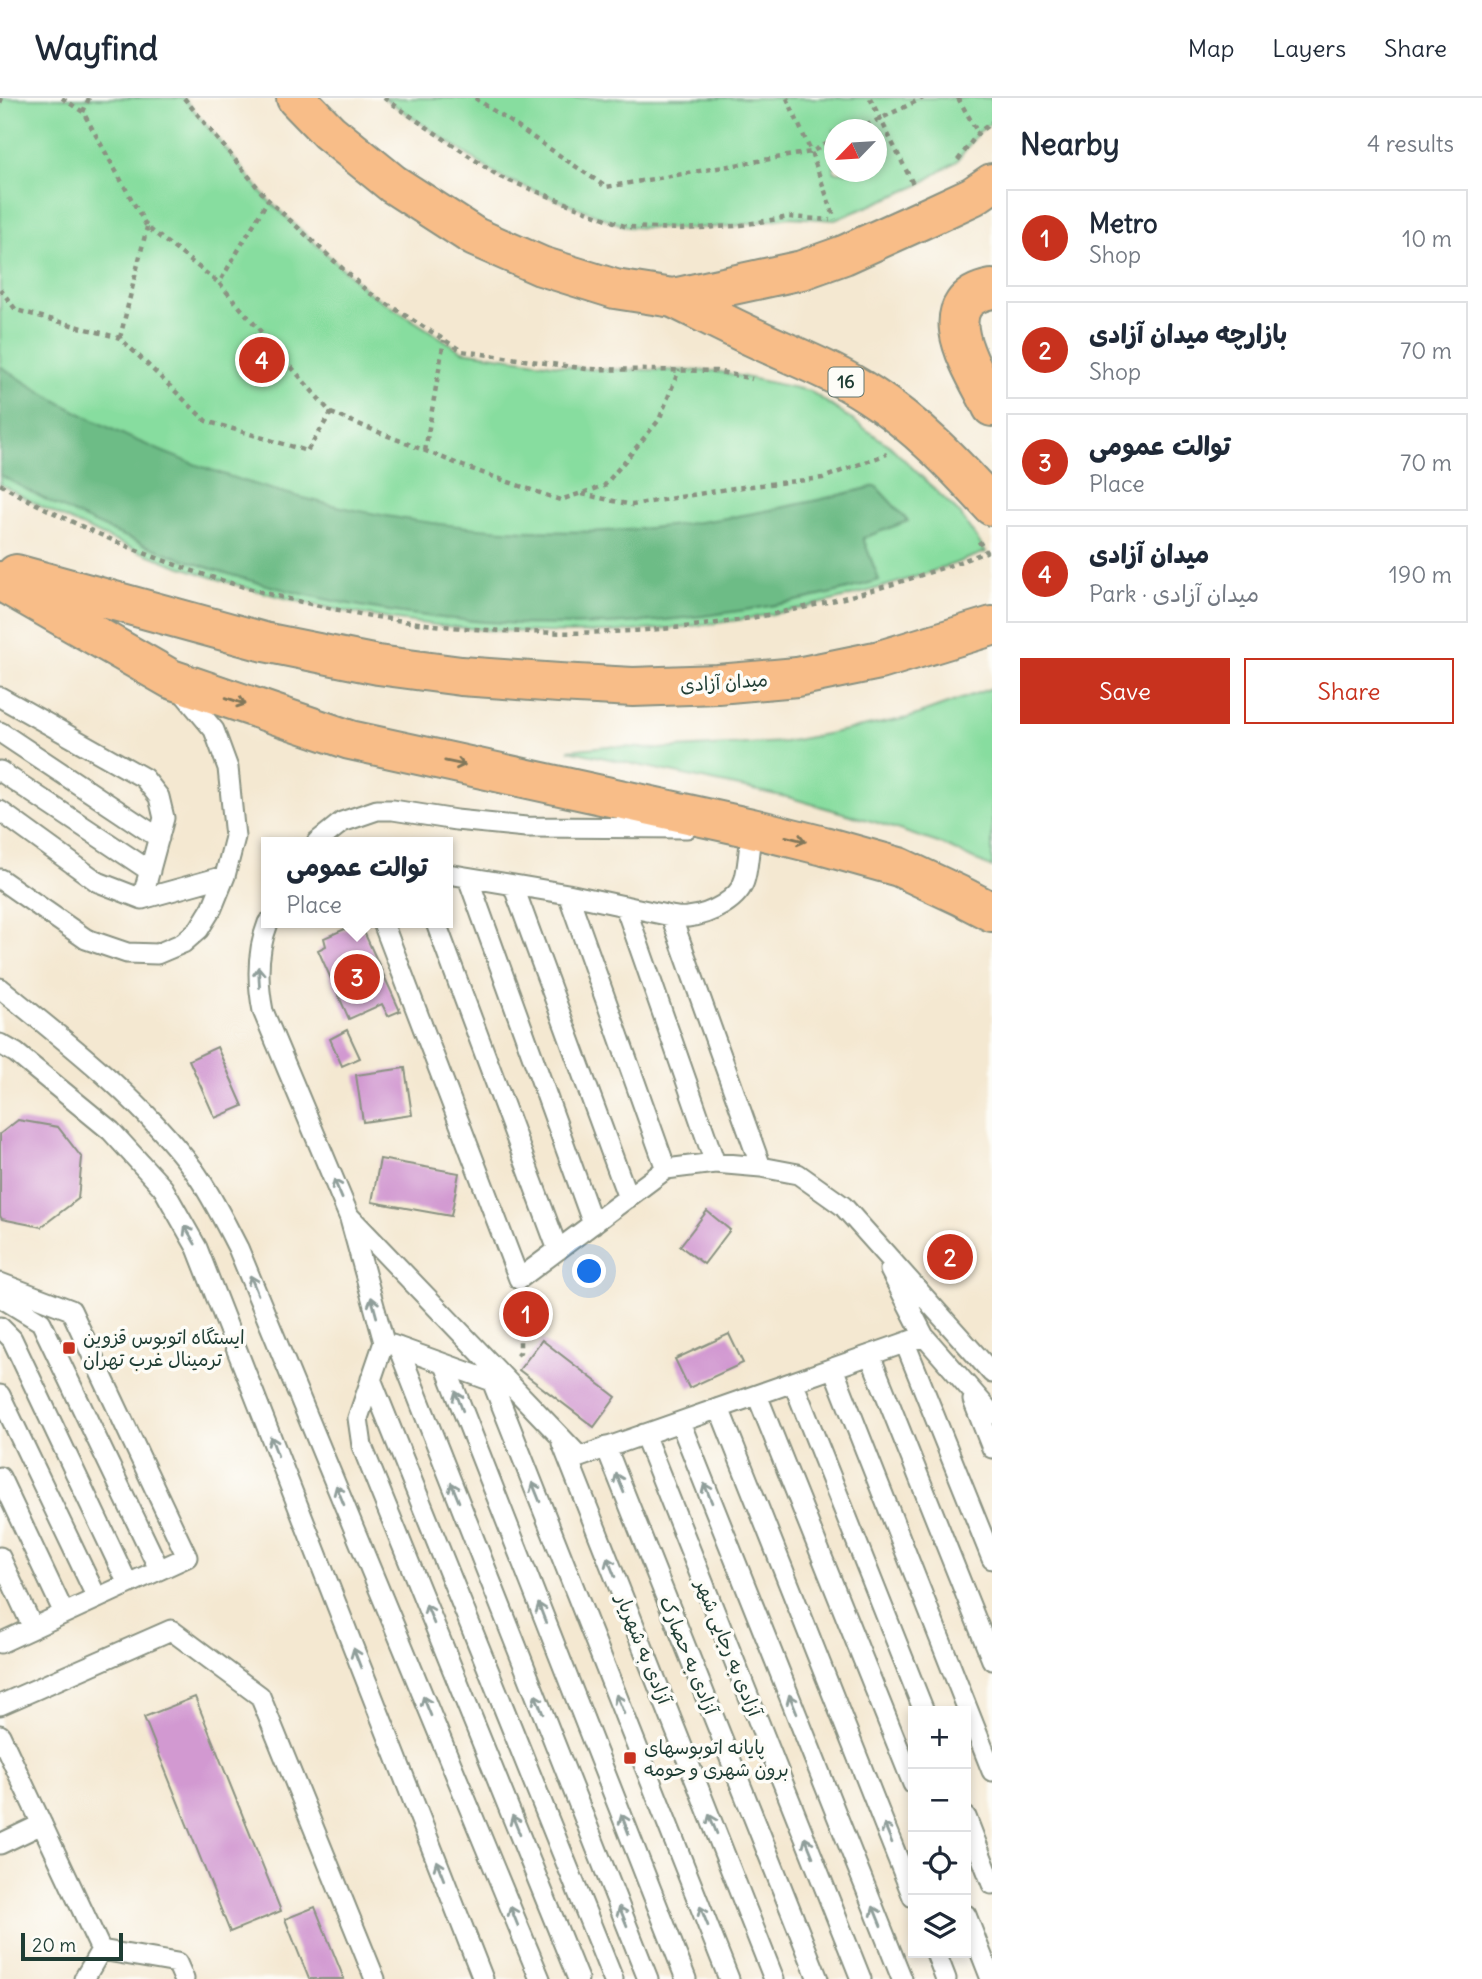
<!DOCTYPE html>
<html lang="en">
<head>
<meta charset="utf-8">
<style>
	body { margin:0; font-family:Delius,"Playpen Sans Arabic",sans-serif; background:#f6f6f7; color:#1f2937 }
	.controls { position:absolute; right:21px; bottom:21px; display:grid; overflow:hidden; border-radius:0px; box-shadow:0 4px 10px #0003 }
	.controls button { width:63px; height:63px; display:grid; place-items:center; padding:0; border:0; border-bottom:2px solid #e0e1e3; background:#fff; color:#1f2937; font:35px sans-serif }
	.compass { position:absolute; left:824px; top:21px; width:63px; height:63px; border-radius:50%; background:#fff; box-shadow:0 4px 10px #0003; rotate:245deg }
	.scale { position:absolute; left:21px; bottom:18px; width:102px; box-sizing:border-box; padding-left:7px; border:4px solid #1f3d34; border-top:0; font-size:19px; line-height:24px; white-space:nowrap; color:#1f3d34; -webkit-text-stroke:5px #fdfcf7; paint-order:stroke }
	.you { position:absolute; left:590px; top:1174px; width:24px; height:24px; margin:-18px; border:5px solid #fff; border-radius:50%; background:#1a73e8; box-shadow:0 0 0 10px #1a73e833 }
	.badge { display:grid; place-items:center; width:46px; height:46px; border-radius:50%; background:#c8321e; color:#fff; font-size:23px; font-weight:700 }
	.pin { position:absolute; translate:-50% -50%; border:4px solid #fff; box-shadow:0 2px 7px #0006 }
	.popup { position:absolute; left:261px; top:739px; width:192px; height:91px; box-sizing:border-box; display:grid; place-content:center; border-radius:0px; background:#fff; filter:drop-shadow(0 2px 5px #0005); font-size:23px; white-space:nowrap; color:#747a83 }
	.popup b { font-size:26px; color:#1f2937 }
	.popup::after { content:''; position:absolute; left:50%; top:100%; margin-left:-14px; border:14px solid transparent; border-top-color:#fff }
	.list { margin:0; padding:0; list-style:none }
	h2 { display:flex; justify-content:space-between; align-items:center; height:91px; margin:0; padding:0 28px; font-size:30px }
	h2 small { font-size:23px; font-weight:400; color:#747a83 }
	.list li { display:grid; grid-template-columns:46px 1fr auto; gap:21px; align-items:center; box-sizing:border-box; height:98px; margin:0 14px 14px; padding:0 14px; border:2px solid #e0e1e3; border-radius:0px }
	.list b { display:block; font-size:26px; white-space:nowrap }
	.list p { margin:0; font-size:23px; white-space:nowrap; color:#747a83 }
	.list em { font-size:23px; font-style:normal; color:#747a83 }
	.actions { display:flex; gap:14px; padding:21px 28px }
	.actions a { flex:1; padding:16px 0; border:2px solid #c8321e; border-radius:0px; text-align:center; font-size:24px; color:#c8321e }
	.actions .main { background:#c8321e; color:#fff }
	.icon { flex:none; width:38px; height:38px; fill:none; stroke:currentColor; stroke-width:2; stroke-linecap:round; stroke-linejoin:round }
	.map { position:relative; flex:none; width:992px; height:1881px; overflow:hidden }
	header { display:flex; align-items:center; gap:42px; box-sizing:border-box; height:98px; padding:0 35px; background:#fff; border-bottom:2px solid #e0e1e3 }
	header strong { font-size:33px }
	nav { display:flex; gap:38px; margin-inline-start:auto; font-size:24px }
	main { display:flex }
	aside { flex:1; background:#fff }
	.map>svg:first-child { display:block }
</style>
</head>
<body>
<header>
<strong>Wayfind</strong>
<nav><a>Map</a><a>Layers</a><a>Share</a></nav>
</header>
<main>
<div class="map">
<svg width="992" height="1881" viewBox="0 0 992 1881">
	<rect width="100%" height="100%" fill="#fdfcf7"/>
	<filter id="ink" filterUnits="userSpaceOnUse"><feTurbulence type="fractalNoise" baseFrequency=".0143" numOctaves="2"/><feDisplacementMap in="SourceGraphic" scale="14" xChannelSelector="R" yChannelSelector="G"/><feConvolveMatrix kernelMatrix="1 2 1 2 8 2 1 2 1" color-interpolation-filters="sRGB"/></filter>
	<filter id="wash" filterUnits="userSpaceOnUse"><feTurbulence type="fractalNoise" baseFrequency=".00686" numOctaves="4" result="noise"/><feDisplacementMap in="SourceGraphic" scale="28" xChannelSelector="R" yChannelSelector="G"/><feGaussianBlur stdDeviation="1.57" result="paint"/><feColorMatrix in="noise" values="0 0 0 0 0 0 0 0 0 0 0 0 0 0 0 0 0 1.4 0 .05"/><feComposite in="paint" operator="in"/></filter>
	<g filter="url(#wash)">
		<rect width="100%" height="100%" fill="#f4e8d1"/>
		<path fill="#87dd9f" stroke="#538d6a" stroke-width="2" fill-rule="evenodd" d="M0,0H184L268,102L368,194L462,253L587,271L716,273L810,293L890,348L959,415L986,454C897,488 804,514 710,526C467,556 213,508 0,386Z
			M384,0H992V24L978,35L957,63L915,89L835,122L789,119L735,128L682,131L627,129L500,79ZM834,32H876V74H834Z
			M992,590V770L944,747L878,725L791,700L568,652L608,648L658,651L785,644L908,620Z"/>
		<path fill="#6dbc86" stroke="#467c5d" stroke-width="2" d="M0,268C178,386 413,445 626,432C711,426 794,409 876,388L908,423L863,440L879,482C835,496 791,505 745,512C490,554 224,505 0,377Z"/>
		<g id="blocks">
			<path fill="#d299d1" d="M351,825H360L400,913L388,918L382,906L349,921L318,852L326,848L324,840L352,828Z
				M347,932L360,960L342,968L330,941Z
				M217,949L243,1008L215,1020L189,962Z
				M405,970L412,1017L363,1024L356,977Z
				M18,1022L58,1029L82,1060L78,1101L41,1129L2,1121L0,1118V1036Z
				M380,1061L459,1075L451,1118L372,1104Z
				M707,1113L730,1132L704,1166L680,1148Z
				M729,1236L743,1265L689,1290L675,1261Z
				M542,1242L616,1299L594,1329L519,1272Z
				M195,1599L281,1813L230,1834L144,1619Z
				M315,1809L344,1881H309L285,1821Z"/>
		</g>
	</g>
	<g filter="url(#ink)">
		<use href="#blocks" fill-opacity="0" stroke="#8a9282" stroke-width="2"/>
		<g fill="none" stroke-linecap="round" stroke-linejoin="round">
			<g stroke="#8a9282" stroke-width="23">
				<path id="lane" d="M0,599L144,680L159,699L164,720L142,801
					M0,634L159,740
					M0,673L150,773
					M0,713L98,784L142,801L225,778
					M317,744L342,724L377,712H393L456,722L526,729L687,730
					M448,776L568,796L671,818C677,819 683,820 688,819C709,817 740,802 745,780C749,764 749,746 752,730H745
					M468,780L593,1126
					M0,781L86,841L127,855L157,856L183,845L199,831L212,810L225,778L235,739L228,670L214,632L179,590
					M513,787L628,1100
					M568,796L666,1071
					M625,808L715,1065
					M671,818L761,1069
					M268,825C257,853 257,883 263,913L349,1118L580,1359L924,1238
					M383,825L519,1181L666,1071L715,1065L761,1069L798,1076L843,1108L992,1275
					M436,825L558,1152
					M0,890C68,945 140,1000 193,1071C211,1096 224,1123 238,1150L540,1881
					M0,946L16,955L111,1033L163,1090L197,1150L483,1881
					M350,1121L384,1244L358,1320L362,1348L578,1881
					M890,1172L924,1238L992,1316
					M0,1185L71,1212L187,1459L0,1545
					M0,1199L41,1224L159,1471
					M0,1229L12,1241L128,1486
					M905,1245L992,1461
					M392,1247L492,1283L496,1273
					M398,1249L648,1881
					M870,1257L992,1562
					M445,1267L686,1881
					M833,1270L992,1673
					M371,1281L613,1881
					M492,1283L729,1881
					M793,1284L924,1613
					M0,1297L97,1500
					M757,1297L913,1686
					M973,1302L992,1350
					M719,1310L913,1799
					M680,1324L902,1881
					M644,1336L861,1881
					M562,1345L774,1881
					M606,1349L818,1881
					M0,1379L64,1515
					M0,1459L33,1530
					M0,1607L171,1532L260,1598L375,1881
					M0,1637L101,1852
					M966,1719L992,1786
					M0,1746L42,1726
					M966,1817L991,1881
					M101,1852L177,1865L184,1881
					M936,1855L946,1881
					M84,1881L101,1852"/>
			</g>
			<g stroke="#8a9282" stroke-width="42">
				<path id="highway" d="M296,0L329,34L393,86L475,139L541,168L615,191L673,200L802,172L844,157L930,118L973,98L992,85
					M992,191C926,203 975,274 992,309
					M673,200C700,213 727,227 755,240C793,258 834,273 870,297C917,327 955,367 992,408
					M16,476L264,544L378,567L461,578L559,585L633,589L718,586L797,579L880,562L992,528
					M0,483L171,581L350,642L752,730L824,748L899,769L963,799L992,814"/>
			</g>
			<path stroke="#8a9282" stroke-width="4.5" stroke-dasharray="5 5" stroke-linecap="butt" d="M62,0L83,14L147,129L219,185
				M184,0L268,102L368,194L462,253L587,271L716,273L752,281
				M384,0L500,79L627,129L682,131L735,128L789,119L830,122
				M475,0L606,89L811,54L834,42
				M787,0L811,54L835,121
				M870,0L914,88
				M958,0L978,35
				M0,5L2,0
				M83,14L89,0
				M857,32L923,0
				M958,62L978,35L992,24
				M0,191L16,212L120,240L206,323L307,353L331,315L219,185L268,102
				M120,240L147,129
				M331,315L463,368L560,402L604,388L659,322L679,272
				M425,353L444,242
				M0,386C213,508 467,556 710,526C804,514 897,488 986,454L978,442
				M582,396L632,407L734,390L823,380L887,356
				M517,1257L520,1254V1208"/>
			<use href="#lane" stroke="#fff" stroke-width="19"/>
			<use href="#highway" stroke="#f8bd88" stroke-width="38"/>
		</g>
		<defs><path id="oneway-shaft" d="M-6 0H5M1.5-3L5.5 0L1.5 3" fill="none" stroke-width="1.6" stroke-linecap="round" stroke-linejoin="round" transform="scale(1.75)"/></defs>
		<g stroke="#81775a">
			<use href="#oneway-shaft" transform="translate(236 603) rotate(19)"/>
			<use href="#oneway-shaft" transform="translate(455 665) rotate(12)"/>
			<use href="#oneway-shaft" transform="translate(796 741) rotate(14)"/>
		</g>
		<g stroke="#8f9e9a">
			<use href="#oneway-shaft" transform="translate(259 879) rotate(-93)"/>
			<use href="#oneway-shaft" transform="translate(338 1091) rotate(-113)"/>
			<use href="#oneway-shaft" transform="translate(190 1137) rotate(-120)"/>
			<use href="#oneway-shaft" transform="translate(254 1187) rotate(-112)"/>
			<use href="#oneway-shaft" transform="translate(374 1209) rotate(-105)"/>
			<use href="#oneway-shaft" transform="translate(459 1303) rotate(-111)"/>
			<use href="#oneway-shaft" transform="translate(274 1348) rotate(-111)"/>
			<use href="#oneway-shaft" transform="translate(620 1385) rotate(-112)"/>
			<use href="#oneway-shaft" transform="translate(455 1394) rotate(-112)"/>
			<use href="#oneway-shaft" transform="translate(536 1394) rotate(-112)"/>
			<use href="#oneway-shaft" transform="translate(708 1395) rotate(-112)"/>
			<use href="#oneway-shaft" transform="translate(340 1397) rotate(-112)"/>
			<use href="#oneway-shaft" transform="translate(611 1469) rotate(-112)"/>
			<use href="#oneway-shaft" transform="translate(542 1515) rotate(-111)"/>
			<use href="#oneway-shaft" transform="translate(430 1516) rotate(-112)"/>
			<use href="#oneway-shaft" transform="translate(357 1560) rotate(-111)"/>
			<use href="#oneway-shaft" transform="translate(539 1606) rotate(-112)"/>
			<use href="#oneway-shaft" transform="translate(620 1606) rotate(-112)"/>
			<use href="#oneway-shaft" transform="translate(793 1606) rotate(-112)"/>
			<use href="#oneway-shaft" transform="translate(427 1608) rotate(-112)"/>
			<use href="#oneway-shaft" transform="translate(625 1726) rotate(-111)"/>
			<use href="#oneway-shaft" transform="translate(713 1726) rotate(-112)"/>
			<use href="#oneway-shaft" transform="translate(516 1727) rotate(-112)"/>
			<use href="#oneway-shaft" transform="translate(888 1735) rotate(-112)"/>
			<use href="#oneway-shaft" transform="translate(809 1749) rotate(-112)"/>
			<use href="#oneway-shaft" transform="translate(440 1772) rotate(-111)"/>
			<use href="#oneway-shaft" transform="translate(514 1818) rotate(-112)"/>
			<use href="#oneway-shaft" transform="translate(623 1818) rotate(-112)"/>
			<use href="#oneway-shaft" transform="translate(704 1818) rotate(-112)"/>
			<use href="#oneway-shaft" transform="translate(877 1818) rotate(-112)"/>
		</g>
	</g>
	<g fill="#c8321e" stroke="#fdfcf7" stroke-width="2.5">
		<rect x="62" y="1243" width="14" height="14" rx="3.5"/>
		<rect x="623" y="1653" width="14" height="14" rx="3.5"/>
	</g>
	<g text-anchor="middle" stroke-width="7" stroke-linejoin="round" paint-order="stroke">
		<rect fill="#fdfcf7" stroke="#62766e" stroke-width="2" x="828.5" y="269.5" width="35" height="29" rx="5"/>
		<g font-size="18" font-weight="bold" fill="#1f3d34">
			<text x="846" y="290">16</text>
		</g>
		<g font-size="19" fill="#1f3d34" stroke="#fdfcf7">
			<text transform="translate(724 584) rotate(-4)" y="7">میدان آزادی</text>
			<text transform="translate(729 1550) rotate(68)" y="7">آزادی به رجایی شهر</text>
			<text transform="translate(644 1551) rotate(68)" y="7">آزادی به شهریار</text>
			<text transform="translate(689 1557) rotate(68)" y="7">آزادی به حصارک</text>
		</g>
		<g font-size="19" fill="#1f3d34" stroke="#fdfcf7" text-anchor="start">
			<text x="83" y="1246">ایستگاه اتوبوس قزوین<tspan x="83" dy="22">ترمینال غرب تهران</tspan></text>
			<text x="644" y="1656">پایانه اتوبوسهای<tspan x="644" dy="22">برون شهری و حومه</tspan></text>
		</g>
	</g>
</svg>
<div class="controls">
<button>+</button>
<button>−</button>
<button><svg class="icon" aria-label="locate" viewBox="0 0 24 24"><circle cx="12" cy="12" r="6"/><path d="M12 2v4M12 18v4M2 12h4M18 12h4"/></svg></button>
<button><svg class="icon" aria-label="layers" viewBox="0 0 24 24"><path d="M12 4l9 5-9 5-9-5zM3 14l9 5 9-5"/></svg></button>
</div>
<svg class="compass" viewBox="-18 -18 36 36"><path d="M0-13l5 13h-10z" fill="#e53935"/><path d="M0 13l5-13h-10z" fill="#747a83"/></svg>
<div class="scale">20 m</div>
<div class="you"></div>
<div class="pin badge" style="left:526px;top:1216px">1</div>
<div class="pin badge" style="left:950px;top:1159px">2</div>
<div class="pin badge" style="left:357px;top:879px">3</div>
<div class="popup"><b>توالت عمومی</b>Place</div>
<div class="pin badge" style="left:262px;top:262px">4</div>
</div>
<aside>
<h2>Nearby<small>4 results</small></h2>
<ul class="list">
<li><span class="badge">1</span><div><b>Metro</b><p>Shop</p></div><em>10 m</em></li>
<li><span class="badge">2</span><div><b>بازارچه میدان آزادی</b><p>Shop</p></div><em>70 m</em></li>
<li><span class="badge">3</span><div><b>توالت عمومی</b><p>Place</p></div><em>70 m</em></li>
<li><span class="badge">4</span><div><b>میدان آزادی</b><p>Park · میدان آزادی</p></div><em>190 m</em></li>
</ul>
<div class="actions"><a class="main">Save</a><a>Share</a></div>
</aside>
</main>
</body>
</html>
